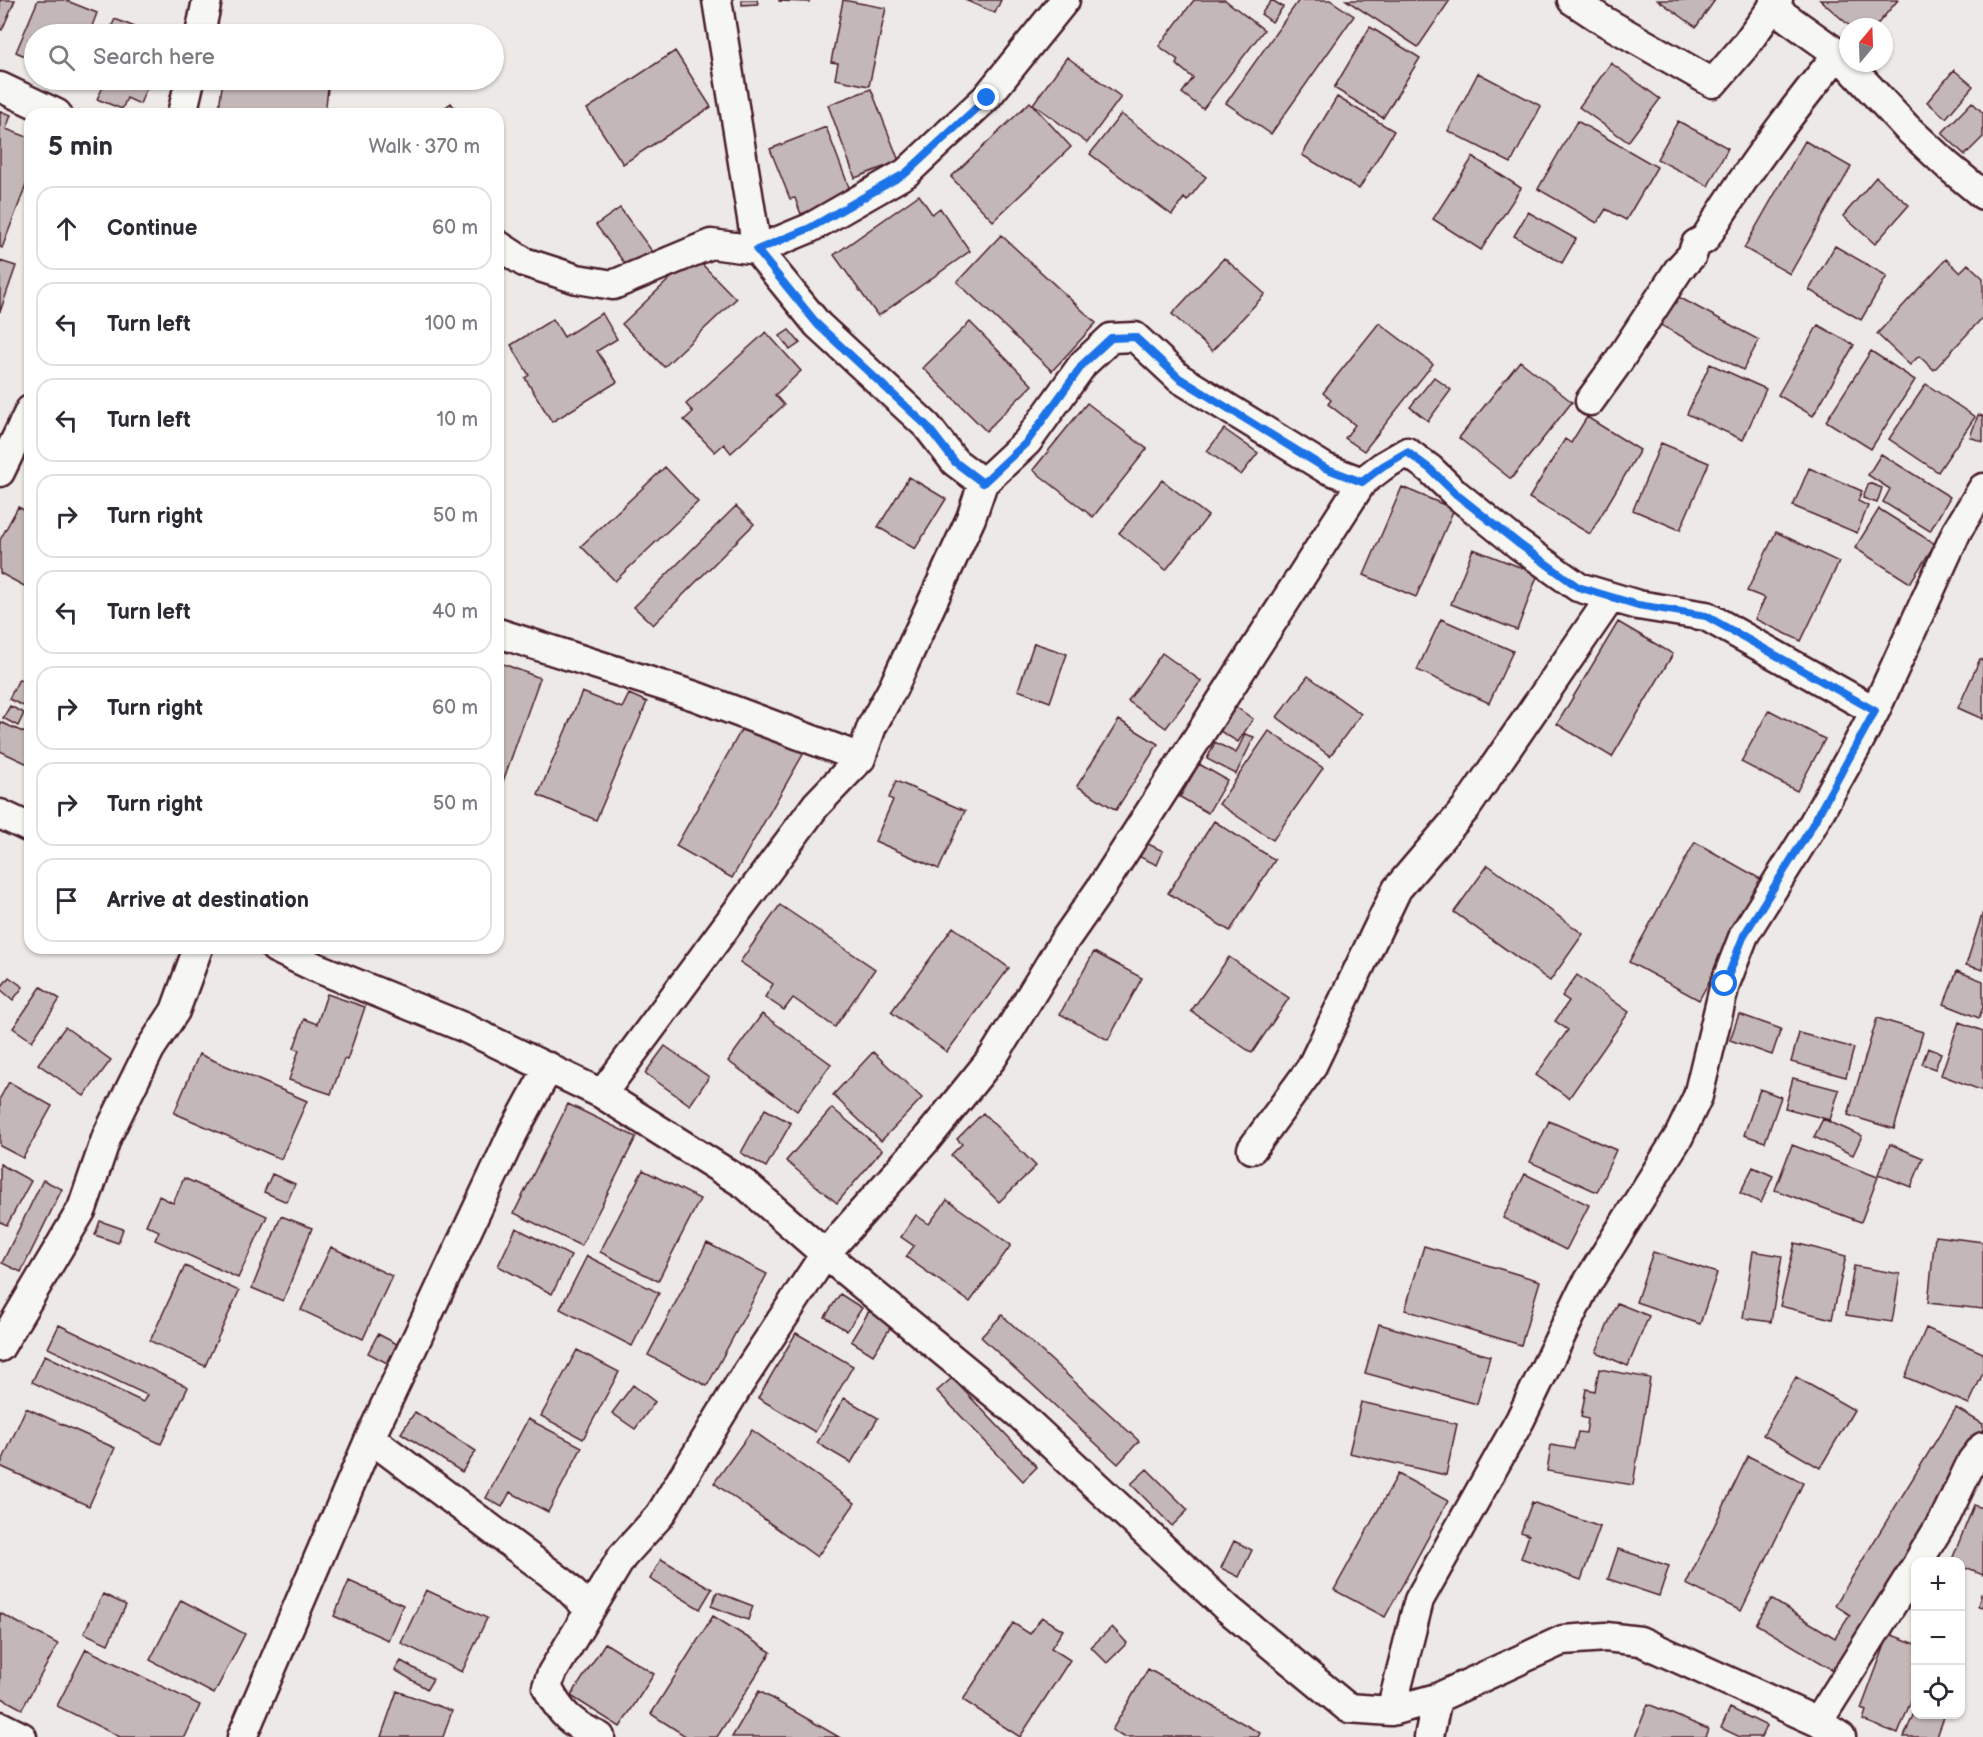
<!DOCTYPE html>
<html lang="en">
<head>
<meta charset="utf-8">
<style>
	body { margin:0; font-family:"Balsamiq Sans",sans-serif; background:#f2f2f3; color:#2b2b33 }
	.controls { position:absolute; right:18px; bottom:18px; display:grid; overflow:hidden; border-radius:12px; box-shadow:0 2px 4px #0004 }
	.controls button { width:54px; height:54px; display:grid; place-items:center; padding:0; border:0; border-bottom:2px solid #e1e1e2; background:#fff; color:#2b2b33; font:30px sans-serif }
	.compass { position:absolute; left:1839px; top:18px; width:54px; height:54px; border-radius:50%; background:#fff; box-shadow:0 2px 4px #0004; rotate:19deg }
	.stop { position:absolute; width:18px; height:18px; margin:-14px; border:4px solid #1a73e8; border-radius:50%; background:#fff }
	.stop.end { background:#1a73e8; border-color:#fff; box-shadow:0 2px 6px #0008 }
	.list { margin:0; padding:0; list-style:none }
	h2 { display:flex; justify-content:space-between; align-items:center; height:78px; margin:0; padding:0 24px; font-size:26px }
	h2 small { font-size:20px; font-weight:400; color:#7c7c81 }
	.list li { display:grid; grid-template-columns:39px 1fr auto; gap:18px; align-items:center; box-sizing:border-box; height:84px; margin:0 12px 12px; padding:0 12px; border:2px solid #e1e1e2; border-radius:18px }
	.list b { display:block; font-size:22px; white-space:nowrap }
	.list em { font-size:20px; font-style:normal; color:#7c7c81 }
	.icon { flex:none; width:33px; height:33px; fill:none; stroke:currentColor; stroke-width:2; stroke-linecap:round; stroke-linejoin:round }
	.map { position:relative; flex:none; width:1983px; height:1737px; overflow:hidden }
	.search { position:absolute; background:#fff; box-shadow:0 2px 4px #0004; left:24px; top:24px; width:480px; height:66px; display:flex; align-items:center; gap:15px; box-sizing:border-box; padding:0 21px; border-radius:33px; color:#7c7c81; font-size:22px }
	.panel { position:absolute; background:#fff; box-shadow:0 2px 4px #0004; left:24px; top:108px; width:480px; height:846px; border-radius:18px }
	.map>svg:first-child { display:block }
</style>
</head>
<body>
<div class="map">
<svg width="1983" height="1737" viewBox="0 0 1983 1737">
	<rect width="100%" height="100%" fill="#ece9e6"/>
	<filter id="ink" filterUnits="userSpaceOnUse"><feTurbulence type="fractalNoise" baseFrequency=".0167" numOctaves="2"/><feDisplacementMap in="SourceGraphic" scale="12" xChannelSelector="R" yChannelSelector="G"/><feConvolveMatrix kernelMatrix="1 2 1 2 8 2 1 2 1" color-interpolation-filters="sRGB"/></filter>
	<g filter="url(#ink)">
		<path fill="#c4b7b7" stroke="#4a1f2b" stroke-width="1.5" d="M0,0H15L2,30L0,29Z
			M38,0H65L97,13L89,34H34V60L16,52Z
			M742,0H757L758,4L742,5Z
			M779,0H809V2L779,1Z
			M843,0L886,8L869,86L835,79L838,63L831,62Z
			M965,0H1001L995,13Z
			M1194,0H1225L1264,30L1203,109L1182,93L1193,78L1176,64L1178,60L1159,46Z
			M1272,0L1283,7L1272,22L1261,14Z
			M1299,0H1330L1354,16L1271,134L1226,103Z
			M1346,0H1450L1418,47Z
			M1658,0H1715L1696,27Z
			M1820,0H1898L1875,27H1851Z
			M115,19L152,34H108Z
			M1370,27L1420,58L1383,118L1334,88Z
			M675,51L711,107L623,164L587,109Z
			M1067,57L1121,97L1087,143L1033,104Z
			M1611,63L1660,99L1628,142L1579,107Z
			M1954,70L1973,86L1946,118L1927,102Z
			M1478,73L1541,106L1511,163L1448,131Z
			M88,80H150L140,104L127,98L122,109L97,99L103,87Z
			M223,80H329L325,114H218Z
			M871,89L899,161L855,178L828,105Z
			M1337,97L1394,131L1359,189L1302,155Z
			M1030,102L1071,147L993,221L951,177Z
			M1972,102L1983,113V137L1965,155L1942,133Z
			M451,103L459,114H436Z
			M0,111L11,115L6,129L30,138V175L2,248L0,247Z
			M1121,114L1206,177L1187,201L1184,198L1172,215L1090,154Z
			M1577,121L1657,167L1626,220L1606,209L1597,223L1538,189Z
			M1678,121L1728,148L1708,186L1657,159Z
			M826,127L852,195L801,214L795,198L790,199L770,149Z
			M1805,141L1851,167L1790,274L1744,248Z
			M1473,157L1521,188L1481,250L1433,219Z
			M1876,177L1909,205L1875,244L1843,216Z
			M919,195L932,214L940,208L970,251L878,316L834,255Z
			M620,208L655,255L632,273L596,225Z
			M1528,212L1576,239L1562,263L1514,236Z
			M1001,235L1096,323L1052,371L957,282Z
			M1835,246L1887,276L1861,320L1809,290Z
			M694,256L736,299L664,367L622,324Z
			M1224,258L1265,294L1212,351L1172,314Z
			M1946,259L1960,272L1968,264L1983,278V317L1934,370L1919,356L1910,365L1877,334Z
			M0,261L16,266L0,312Z
			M1673,294L1759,340L1743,370L1657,323Z
			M602,313L617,339L597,351L617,382L552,422L525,378L529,375L511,345L553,319L564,337Z
			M970,322L1032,385L986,431L923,368Z
			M1379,323L1433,364L1364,451L1345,438L1355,425L1328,404L1331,400L1323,393Z
			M1818,325L1854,345L1813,416L1778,395Z
			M789,330L800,343L790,350L780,336Z
			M766,332L801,371L775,395L784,405L731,453L724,444L715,452L684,420L693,412L686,404Z
			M1871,351L1915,380L1871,449L1826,421Z
			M1520,361L1572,402L1511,479L1459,438Z
			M1710,364L1766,389L1743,440L1687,414Z
			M1434,377L1451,390L1428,421L1410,407Z
			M1926,384L1975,417L1938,472L1889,439Z
			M1087,403L1147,449L1093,517L1033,470Z
			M1978,415L1983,416V442L1970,437Z
			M1587,417L1640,450L1590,534L1529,498L1565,439L1571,443Z
			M1224,429L1258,453L1241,475L1207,451Z
			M1661,443L1709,463L1680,530L1633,510Z
			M1881,454L1950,497L1930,531L1883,502L1890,489L1868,475Z
			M665,467L698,502L615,581L581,546Z
			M1809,468L1862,491L1858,501L1868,506L1857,533L1793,506Z
			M909,477L946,499L915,549L878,527Z
			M1162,480L1208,516L1166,570L1119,533Z
			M1869,483L1882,488L1877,503L1863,498Z
			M1402,487L1454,509L1416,597L1364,575Z
			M736,506L754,524L653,625L634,607Z
			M18,507L30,513V589L0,573V540Z
			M1879,509L1935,544L1910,583L1855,548Z
			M1776,532L1839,562L1801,641L1755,619L1765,598L1747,591Z
			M1473,549L1538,574L1517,630L1451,604Z
			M1441,619L1513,651L1489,703L1417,670Z
			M1618,622L1673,654L1612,757L1557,724Z
			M1034,643L1067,654L1050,702L1018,690Z
			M1162,653L1201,681L1166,728L1128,701Z
			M1980,659L1983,660V719L1958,708Z
			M498,662L540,678L502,784L498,783Z
			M1308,676L1361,714L1330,756L1277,717Z
			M19,679L30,684V709L9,699Z
			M582,692L622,708L629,694L647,702L596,820L538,795Z
			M10,706L24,713L18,726L3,718Z
			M1236,707L1253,719L1238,742L1220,731Z
			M1769,710L1825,739L1797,791L1741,762Z
			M748,718L805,751L732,878L676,846Z
			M1119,720L1158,744L1116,810L1077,786Z
			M0,722L30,735V765L0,751Z
			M1269,731L1323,768L1273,840L1219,804Z
			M1245,734L1254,737L1236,774L1207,759L1215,742L1236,753Z
			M1199,764L1227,780L1208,813L1180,797Z
			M896,781L965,811L939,869L875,841L893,800L889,798Z
			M1214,821L1275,860L1230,931L1168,893Z
			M1695,842L1764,881L1699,1000L1629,962Z
			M1146,843L1163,851L1157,865L1140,857Z
			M1488,865L1583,934L1550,981L1454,912Z
			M780,905L875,969L835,1027L793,998L784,1010L765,997L773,984L740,962Z
			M1983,912V970L1966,965Z
			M953,927L1009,968L947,1052L891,1012Z
			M1094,952L1142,978L1108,1040L1060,1014Z
			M1229,957L1289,998L1252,1053L1191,1011Z
			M1957,971L1983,981V1007L1979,1018L1944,1004Z
			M1577,975L1629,1012L1569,1098L1536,1075L1568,1030L1555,1021L1569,1001L1562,996Z
			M9,977L23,987L13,1000L0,989Z
			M41,987L60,999L32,1041L13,1028Z
			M327,994L365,1007L347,1060L344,1059L331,1094L289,1080L299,1050L294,1048L304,1019L317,1024Z
			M762,1014L831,1064L797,1111L728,1061Z
			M1739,1014L1781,1029L1772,1055L1730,1040Z
			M1877,1018L1923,1032L1894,1129L1848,1115Z
			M1959,1022L1983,1031V1091L1941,1075Z
			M65,1027L111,1060L84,1096L38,1064Z
			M1799,1033L1854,1048L1846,1077L1791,1062Z
			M665,1046L709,1077L690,1105L645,1073Z
			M1928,1048L1941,1053L1935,1069L1922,1064Z
			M873,1052L922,1098L881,1141L833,1095Z
			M199,1054L307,1101L281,1159L174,1113Z
			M1793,1078L1839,1090L1830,1120L1785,1108Z
			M9,1082L52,1106L23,1158L0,1146V1098Z
			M1760,1089L1781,1097L1765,1142L1744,1135Z
			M568,1104L636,1137L581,1246L514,1213Z
			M832,1108L882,1150L837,1203L786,1161Z
			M765,1109L791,1123L766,1167L741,1153Z
			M983,1113L1036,1166L999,1202L951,1155L962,1144L957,1139Z
			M1823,1119L1862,1136L1853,1155L1814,1137Z
			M1549,1121L1616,1150L1597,1192L1530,1162Z
			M1890,1144L1923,1158L1911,1187L1878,1174Z
			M1792,1145L1878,1177L1861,1222L1775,1190Z
			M0,1164L31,1181L7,1225L0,1222Z
			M1753,1167L1773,1176L1761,1203L1740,1193Z
			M643,1170L700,1199L658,1281L600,1252Z
			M272,1174L295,1184L287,1202L264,1192Z
			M1525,1174L1589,1205L1566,1250L1503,1218Z
			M184,1178L267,1216L238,1278L155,1240L159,1231L146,1225L159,1196L173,1203Z
			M43,1180L62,1189L21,1272L2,1263Z
			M947,1200L1011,1245L970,1302L906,1257L914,1246L901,1237L916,1215L929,1224Z
			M281,1216L312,1228L283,1301L252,1288Z
			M100,1221L123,1229L118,1243L95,1235Z
			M516,1228L571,1256L552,1294L498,1266Z
			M1935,1236L1983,1242V1309L1928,1303Z
			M707,1243L767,1274L707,1386L648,1355Z
			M1795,1243L1846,1256L1832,1319L1780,1306Z
			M1424,1246L1540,1281L1521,1345L1405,1310Z
			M331,1247L392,1276L363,1339L301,1310Z
			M1753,1251L1782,1256L1771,1322L1743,1318Z
			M1653,1252L1717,1273L1700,1324L1636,1302Z
			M587,1256L659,1293L632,1346L560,1309Z
			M185,1266L239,1291L205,1366L150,1341Z
			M1854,1266L1900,1274L1892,1322L1846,1315Z
			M840,1294L862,1308L847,1331L825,1317Z
			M1617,1303L1649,1316L1628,1366L1596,1352Z
			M869,1311L892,1325L873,1355L851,1341Z
			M1002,1315L1139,1441L1118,1464L981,1337Z
			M1379,1324L1490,1356L1477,1404L1365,1373Z
			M59,1325L188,1387L161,1444L32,1382L45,1355L143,1402L147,1395L48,1348Z
			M1926,1328L1983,1353V1373L1969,1404L1905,1377Z
			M796,1333L853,1366L815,1432L758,1398Z
			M378,1334L397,1344L387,1363L368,1353Z
			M577,1350L619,1372L583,1439L541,1416Z
			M1599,1369L1650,1378L1633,1485L1547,1471L1551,1445L1574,1449L1578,1432L1586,1433L1588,1419L1581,1417L1586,1389L1595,1391Z
			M1796,1377L1854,1410L1820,1468L1763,1435Z
			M952,1378L1037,1467L1023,1481L937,1391Z
			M633,1385L655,1402L635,1429L612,1413Z
			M844,1398L878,1418L851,1463L817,1443Z
			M1361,1402L1457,1424L1446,1475L1349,1453Z
			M26,1408L115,1448L89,1506L0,1466Z
			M1956,1408L1983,1424V1429L1835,1671L1756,1624L1771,1599L1835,1638L1850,1615L1835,1605Z
			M415,1412L476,1451L462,1472L401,1433Z
			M528,1419L582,1447L548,1512L510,1492L502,1507L486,1498Z
			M752,1430L855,1503L817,1557L714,1483Z
			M1748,1456L1803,1483L1741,1611L1686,1584Z
			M1147,1469L1188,1510L1172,1526L1131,1484Z
			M1398,1474L1448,1501L1385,1617L1334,1590Z
			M1532,1502L1600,1527L1581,1580L1521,1558L1529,1535L1521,1532Z
			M1974,1505L1983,1508V1575L1960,1566V1562H1951Z
			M1234,1541L1252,1550L1239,1577L1221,1568Z
			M1618,1549L1669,1566L1659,1596L1608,1579Z
			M661,1559L712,1589L700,1609L650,1579Z
			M349,1581L403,1605L388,1640L334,1616Z
			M426,1590L487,1618L462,1672L401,1643Z
			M717,1592L753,1606L748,1620L711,1606Z
			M103,1594L126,1605L108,1644L84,1633Z
			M1981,1594L1983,1595V1607L1978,1606Z
			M181,1600L245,1634L214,1694L150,1660Z
			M0,1613L58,1644L22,1709L0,1697Z
			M713,1616L771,1652L717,1737H687L651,1714Z
			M1042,1617L1063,1630L1051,1648L1070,1660L1020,1737L963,1700L1013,1623L1030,1634Z
			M1112,1627L1127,1643L1107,1663L1091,1647Z
			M1889,1634L1916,1644V1688L1898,1734L1863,1720L1866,1711L1861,1709Z
			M605,1643L654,1674L620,1727L571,1696Z
			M86,1649L200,1705L185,1737H120L57,1706Z
			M401,1661L433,1679L427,1689L395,1670Z
			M1148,1669L1260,1733L1258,1737H1123L1112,1730Z
			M397,1691L452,1711L443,1737H381Z
			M759,1691L839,1737H732Z
			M1648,1704L1708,1729L1705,1737H1635Z
			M1730,1708L1767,1726L1762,1737H1740L1721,1728Z
			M1916,1708V1714H1945L1937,1737H1904Z"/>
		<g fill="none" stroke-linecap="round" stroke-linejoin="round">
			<g stroke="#4a1f2b" stroke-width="33">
				<path id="street" d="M1572,0L1604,21L1713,83L1744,47L1778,0
					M1772,7L1838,54L1907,128L1948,166L1983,195
					M200,34L207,0
					M0,87L57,114
					M182,114L190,80
					M498,245L524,262L577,279L613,285L711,244L757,250L810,228L906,173L986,98L1065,0
					M1590,401L1616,365L1679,269L1692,255L1696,244L1705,239C1745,173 1789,114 1838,54
					M0,472L30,410
					M983,483L1027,442L1083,364L1111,338L1135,337L1179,378L1325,468L1362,482L1383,466L1407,452L1430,469L1456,494L1519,545L1578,587L1638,605L1706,616L1875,711
					M498,633L695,696L861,758
					M0,814L30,828
					M275,948L315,967L463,1027L602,1094L746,1185L825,1254L1019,1414L1228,1609L1348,1708L1391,1711L1437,1698L1563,1640L1606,1637L1640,1641L1818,1722L1841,1737
					M602,1094L816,805L861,758L872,726L893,688L971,518L983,483L955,462L927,426L818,325L757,250L717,0
					M1252,1149L1311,1068L1397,889L1466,808L1611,597
					M0,1347L82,1209L107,1136L150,1049L175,1011L198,948
					M370,1438L562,1582L590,1610
					M1918,1562L1946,1516L1972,1461L1983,1447
					M1391,1711L1419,1600L1520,1420L1583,1290L1679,1136L1698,1096L1725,984L1744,935L1809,831L1855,749L1875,711L1957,531L1983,488
					M1818,1722L1916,1566
					M0,1726L22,1737
					M242,1737L370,1438L513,1133L549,1067
					M600,1737C572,1724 561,1715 547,1687L552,1673L622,1557L660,1515L740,1383L825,1254L925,1141L993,1057L1064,941L1101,888L1362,482
					M1429,1737L1437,1698"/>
			</g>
			<use href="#street" stroke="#f6f6f2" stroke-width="28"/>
		</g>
	</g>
	<g fill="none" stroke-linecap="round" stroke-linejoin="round" filter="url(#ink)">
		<path stroke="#1a73e8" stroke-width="8" d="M987,98L906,173L810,228L757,250L818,325L927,426L955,462L983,483L1027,442L1083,364L1111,338L1135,337L1179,378L1325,468L1362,482L1383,466L1407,452L1430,469L1456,494L1519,544L1578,587L1638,605L1706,616L1875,711L1809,831L1744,935L1725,984"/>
	</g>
</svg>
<div class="controls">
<button>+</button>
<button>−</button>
<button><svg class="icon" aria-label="locate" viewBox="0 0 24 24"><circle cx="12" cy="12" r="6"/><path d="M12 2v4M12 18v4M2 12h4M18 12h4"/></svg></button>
</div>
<svg class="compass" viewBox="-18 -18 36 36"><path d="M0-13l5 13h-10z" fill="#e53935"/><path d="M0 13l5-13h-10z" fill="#7c7c81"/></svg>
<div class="stop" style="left:1725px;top:984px"></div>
<div class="stop end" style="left:987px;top:98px"></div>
<div class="search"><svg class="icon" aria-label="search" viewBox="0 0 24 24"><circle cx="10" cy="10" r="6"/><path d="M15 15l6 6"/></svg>Search here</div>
<section class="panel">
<h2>5 min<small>Walk · 370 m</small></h2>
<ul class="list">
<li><svg class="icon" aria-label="ahead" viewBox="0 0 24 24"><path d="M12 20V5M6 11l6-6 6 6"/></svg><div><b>Continue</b></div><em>60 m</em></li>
<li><svg class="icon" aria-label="left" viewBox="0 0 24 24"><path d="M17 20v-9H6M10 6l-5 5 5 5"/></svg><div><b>Turn left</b></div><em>100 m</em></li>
<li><svg class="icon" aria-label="left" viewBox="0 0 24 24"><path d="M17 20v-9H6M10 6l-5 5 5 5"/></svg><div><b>Turn left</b></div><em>10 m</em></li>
<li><svg class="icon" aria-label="right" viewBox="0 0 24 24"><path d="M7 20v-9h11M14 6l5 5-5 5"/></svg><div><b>Turn right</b></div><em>50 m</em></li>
<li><svg class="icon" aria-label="left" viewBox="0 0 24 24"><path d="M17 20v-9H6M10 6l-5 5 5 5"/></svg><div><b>Turn left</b></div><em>40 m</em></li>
<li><svg class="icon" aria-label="right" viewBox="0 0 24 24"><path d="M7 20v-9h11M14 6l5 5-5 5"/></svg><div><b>Turn right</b></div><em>60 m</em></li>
<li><svg class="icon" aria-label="right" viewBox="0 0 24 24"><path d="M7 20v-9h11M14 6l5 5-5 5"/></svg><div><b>Turn right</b></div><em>50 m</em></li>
<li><svg class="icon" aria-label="arrive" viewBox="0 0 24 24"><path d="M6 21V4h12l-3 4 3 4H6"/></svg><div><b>Arrive at destination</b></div></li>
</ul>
</section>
</div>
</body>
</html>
